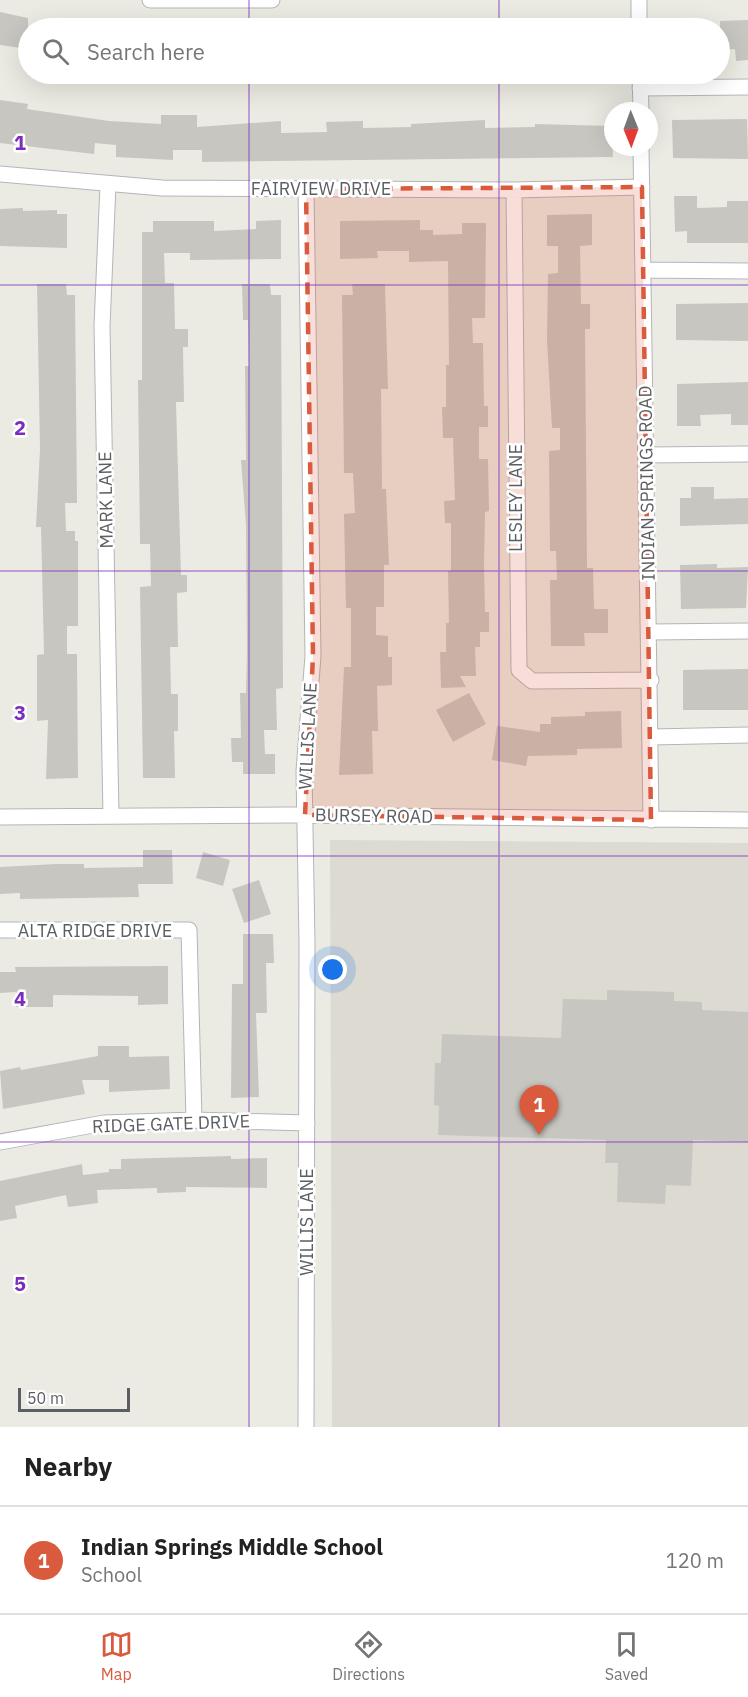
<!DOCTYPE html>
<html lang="en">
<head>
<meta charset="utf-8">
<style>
	body { margin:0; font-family:"IBM Plex Sans",sans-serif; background:#f6f6f6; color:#222 }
	.compass { position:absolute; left:604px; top:102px; width:54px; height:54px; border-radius:50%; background:#fff; box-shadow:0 6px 24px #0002; rotate:179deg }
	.scale { position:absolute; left:18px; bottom:15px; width:112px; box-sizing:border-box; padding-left:6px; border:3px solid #5b5e62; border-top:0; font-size:16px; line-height:21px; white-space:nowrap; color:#5b5e62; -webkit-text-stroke:4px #fff; paint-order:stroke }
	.you { position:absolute; left:333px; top:970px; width:21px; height:21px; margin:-15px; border:4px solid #fff; border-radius:50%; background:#1a73e8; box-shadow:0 0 0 9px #1a73e833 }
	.badge { display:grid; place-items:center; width:39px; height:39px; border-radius:50%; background:#d95a3d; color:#fff; font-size:20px; font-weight:700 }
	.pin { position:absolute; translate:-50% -50px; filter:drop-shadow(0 2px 3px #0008) }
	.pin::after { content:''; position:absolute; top:32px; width:21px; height:18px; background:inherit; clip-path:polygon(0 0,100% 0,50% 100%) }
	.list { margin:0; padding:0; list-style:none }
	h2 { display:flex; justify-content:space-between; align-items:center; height:78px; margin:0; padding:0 24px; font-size:26px }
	h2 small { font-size:20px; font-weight:400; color:#767676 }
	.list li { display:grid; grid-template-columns:39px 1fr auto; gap:18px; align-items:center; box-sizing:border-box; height:108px; padding:0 24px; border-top:2px solid #e0e0e0 }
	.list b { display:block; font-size:22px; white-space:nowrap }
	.list p { margin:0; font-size:20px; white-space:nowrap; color:#767676 }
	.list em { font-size:20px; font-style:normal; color:#767676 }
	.icon { flex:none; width:33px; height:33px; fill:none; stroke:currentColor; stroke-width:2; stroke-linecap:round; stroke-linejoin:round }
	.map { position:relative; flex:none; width:748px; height:1427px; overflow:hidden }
	.search { position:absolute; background:#fff; box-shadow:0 6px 24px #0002; left:18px; right:18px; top:18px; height:66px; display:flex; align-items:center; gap:15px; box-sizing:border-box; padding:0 21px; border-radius:33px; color:#767676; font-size:22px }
	.sheet { height:186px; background:#fff }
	nav { display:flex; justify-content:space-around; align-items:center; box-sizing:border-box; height:84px; border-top:2px solid #e0e0e0; background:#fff; font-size:16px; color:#767676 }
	nav a { display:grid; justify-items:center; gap:3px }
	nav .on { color:#d95a3d }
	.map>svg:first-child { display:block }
</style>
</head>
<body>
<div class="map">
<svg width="748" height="1427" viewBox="0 0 748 1427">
	<rect width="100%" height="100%" fill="#ecebe3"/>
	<path fill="#dcdad1" d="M330,840L748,843V1427H332Z"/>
	<path fill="#c8c6c0" d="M0,12L28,18V49L0,45Z
		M748,20V60L736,61L735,49L720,50V21Z
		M0,100L28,104L27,109L109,121L161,124V115H197V127L281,121V133L327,132L326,122L363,121V128L411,127V124L485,120V128L535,127V124L612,126L613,157L202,162V150H173V160L116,157V145L95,143L94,154L0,143Z
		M747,119L748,159L673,158L672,120Z
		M674,196H697V208L727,207V201H748V243H687V231L675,232Z
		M23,208V211L57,210V214H67V248L0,246V209Z
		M592,214V245L580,246L581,304H590V329H585L587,568H593L594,609H608V633H584L585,646H551L550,580H557L556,551H550L549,451L560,450V428H552L547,340L548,274L558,273V246H547V215Z
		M281,220V259L190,260V253H164L165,283H174L175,329H188V347H183L184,402H176L181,575H187V592L177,593L178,647H170L171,694H178V731H174L175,778H143L140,587L151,586L150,544H140L138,380H142V232H153V221H214V231L256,229V221Z
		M420,220V230H433V235L462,234V223H486L485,318H472L473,343H483L484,406H488V427H479V459H488L489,511L485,512L484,565L485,612H489V632H480V647H475L476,676H460L466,687L441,688L440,652H446V623H449L448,571H451V523H445L444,501L455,500L453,438H443L442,407H446V365H449L448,261L409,262V251H377L378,258L340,259V221Z
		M37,284H66L67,295H75L77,503H65L66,531H75V541H78V626H67V654H77L78,778L46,779L48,720L37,721V655L44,654L41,527H36L40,449Z
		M242,284H270L271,295H281L283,688L276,689L277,730H264L265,754H275V774H243V762H232L231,738H241L240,693H246L247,652L246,525L241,460H246L245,366H249L248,320H243Z
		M352,284H385L388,389H381L382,489H386L389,565H384V607H376V635L388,636V657H392V685L377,686L378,731H372L373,774L339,775L344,667H351V608H346L344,514L355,513L353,473H344L342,295H353Z
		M748,303V341L676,340V304Z
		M748,382V425H731V414L700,415L701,426H677V384Z
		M691,487H714V499L748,498V524L680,526V498H691Z
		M717,564V568L748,567L746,608L681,609L680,565Z
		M748,669V710H683V670Z
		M469,693L486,724L453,742L436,710Z
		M621,711L622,748L577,749V755L528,756L526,766L492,760L497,726L540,732V724H551V717L585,716V712Z
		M143,850H172L173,884H138L139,897L20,899V893L0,894V867L56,864H84V868L143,867Z
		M203,852L230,860L223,886L196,878Z
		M259,880L271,914L244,923L232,889Z
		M243,934H273L274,963H266L267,1013H256L259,1097L231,1098L232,984H243Z
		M168,966V1004L138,1005V996L53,995V1007H16V992L0,993V972H16L15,967Z
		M607,990L674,992V1001L702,1002V1010L748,1012V1142L693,1140L691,1186L666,1185L665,1204L617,1202L618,1163H605L606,1140L438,1135L439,1106L434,1105L435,1063H441L442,1034L561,1038L563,999L607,1000Z
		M98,1046H129V1057L169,1056L170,1089L109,1092V1080H82L85,1094L3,1109L0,1071L20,1067L21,1070L98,1056Z
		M231,1156V1159L267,1158V1188L186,1187V1192L157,1193V1188L97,1190L98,1203L68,1207L66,1195L15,1206L17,1218L0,1221V1181L82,1164L83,1175L109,1172V1169H121V1159Z"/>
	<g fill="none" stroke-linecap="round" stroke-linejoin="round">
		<g stroke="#b3b5b9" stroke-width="17">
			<path id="minor" d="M150,0H272
				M639,0V28
				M640,74L641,111
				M640,88L748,87
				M641,147L651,820
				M0,174L162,188L514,190L642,187
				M108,185L102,326L111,816
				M514,190L519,670L532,681L651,680
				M644,270L748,271
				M647,455L748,454
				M650,632L748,631
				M651,737L748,735
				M0,817L290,815L748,820
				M0,930H189L194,1120
				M0,1142L104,1123L194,1120L307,1123
				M306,1427L307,943L304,771L313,656L306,189"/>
		</g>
		<use href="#minor" stroke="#fff" stroke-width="15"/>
	</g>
	<path fill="#d95a3d" fill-opacity="0.2" stroke="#d95a3d" stroke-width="4.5" stroke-dasharray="12 8" stroke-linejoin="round" d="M642,187L651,820L305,815L313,656L306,189Z"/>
	<path fill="none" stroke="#7b2cbf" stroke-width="1.5" stroke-opacity="0.55" d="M249,0V28M499,0V28M249,74V1427M499,74V1427M0,285H748M0,571H748M0,856H748M0,1142H748"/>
	<g text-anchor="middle" stroke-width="5" stroke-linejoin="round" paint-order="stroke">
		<g font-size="18" fill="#5b5e62" stroke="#fff">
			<text x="321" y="195">FAIRVIEW DRIVE</text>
			<text transform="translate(647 483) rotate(-91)" y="6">INDIAN SPRINGS ROAD</text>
			<text transform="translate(516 498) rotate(-90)" y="6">LESLEY LANE</text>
			<text transform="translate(106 500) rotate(-91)" y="6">MARK LANE</text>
			<text transform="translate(308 736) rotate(-87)" y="6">WILLIS LANE</text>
			<text transform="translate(374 816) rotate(1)" y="6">BURSEY ROAD</text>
			<text x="95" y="937">ALTA RIDGE DRIVE</text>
			<text transform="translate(171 1124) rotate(-2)" y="6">RIDGE GATE DRIVE</text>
			<text transform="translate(307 1222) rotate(-90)" y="6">WILLIS LANE</text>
		</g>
	</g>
	<g font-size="20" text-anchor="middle" font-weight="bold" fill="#7b2cbf" stroke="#fff" stroke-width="5" stroke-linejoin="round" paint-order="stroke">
		<text x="20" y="150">1</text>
		<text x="20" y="435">2</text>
		<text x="20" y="720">3</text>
		<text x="20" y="1006">4</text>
		<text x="20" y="1291">5</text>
	</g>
</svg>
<svg class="compass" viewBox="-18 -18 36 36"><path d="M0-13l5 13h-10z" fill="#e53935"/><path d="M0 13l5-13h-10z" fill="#767676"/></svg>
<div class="scale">50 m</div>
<div class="you"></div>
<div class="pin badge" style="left:539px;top:1135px">1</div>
<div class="search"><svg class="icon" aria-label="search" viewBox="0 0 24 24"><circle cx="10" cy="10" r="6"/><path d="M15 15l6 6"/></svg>Search here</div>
</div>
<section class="sheet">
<h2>Nearby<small></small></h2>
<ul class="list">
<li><span class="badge">1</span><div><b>Indian Springs Middle School</b><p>School</p></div><em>120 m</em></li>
</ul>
</section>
<nav>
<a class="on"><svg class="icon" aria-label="map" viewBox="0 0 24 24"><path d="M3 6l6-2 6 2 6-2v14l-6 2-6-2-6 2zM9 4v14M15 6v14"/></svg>Map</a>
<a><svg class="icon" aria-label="directions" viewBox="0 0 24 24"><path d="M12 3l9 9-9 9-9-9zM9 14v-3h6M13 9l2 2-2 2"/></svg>Directions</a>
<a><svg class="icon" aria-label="saved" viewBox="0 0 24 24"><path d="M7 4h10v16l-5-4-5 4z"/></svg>Saved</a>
</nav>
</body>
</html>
